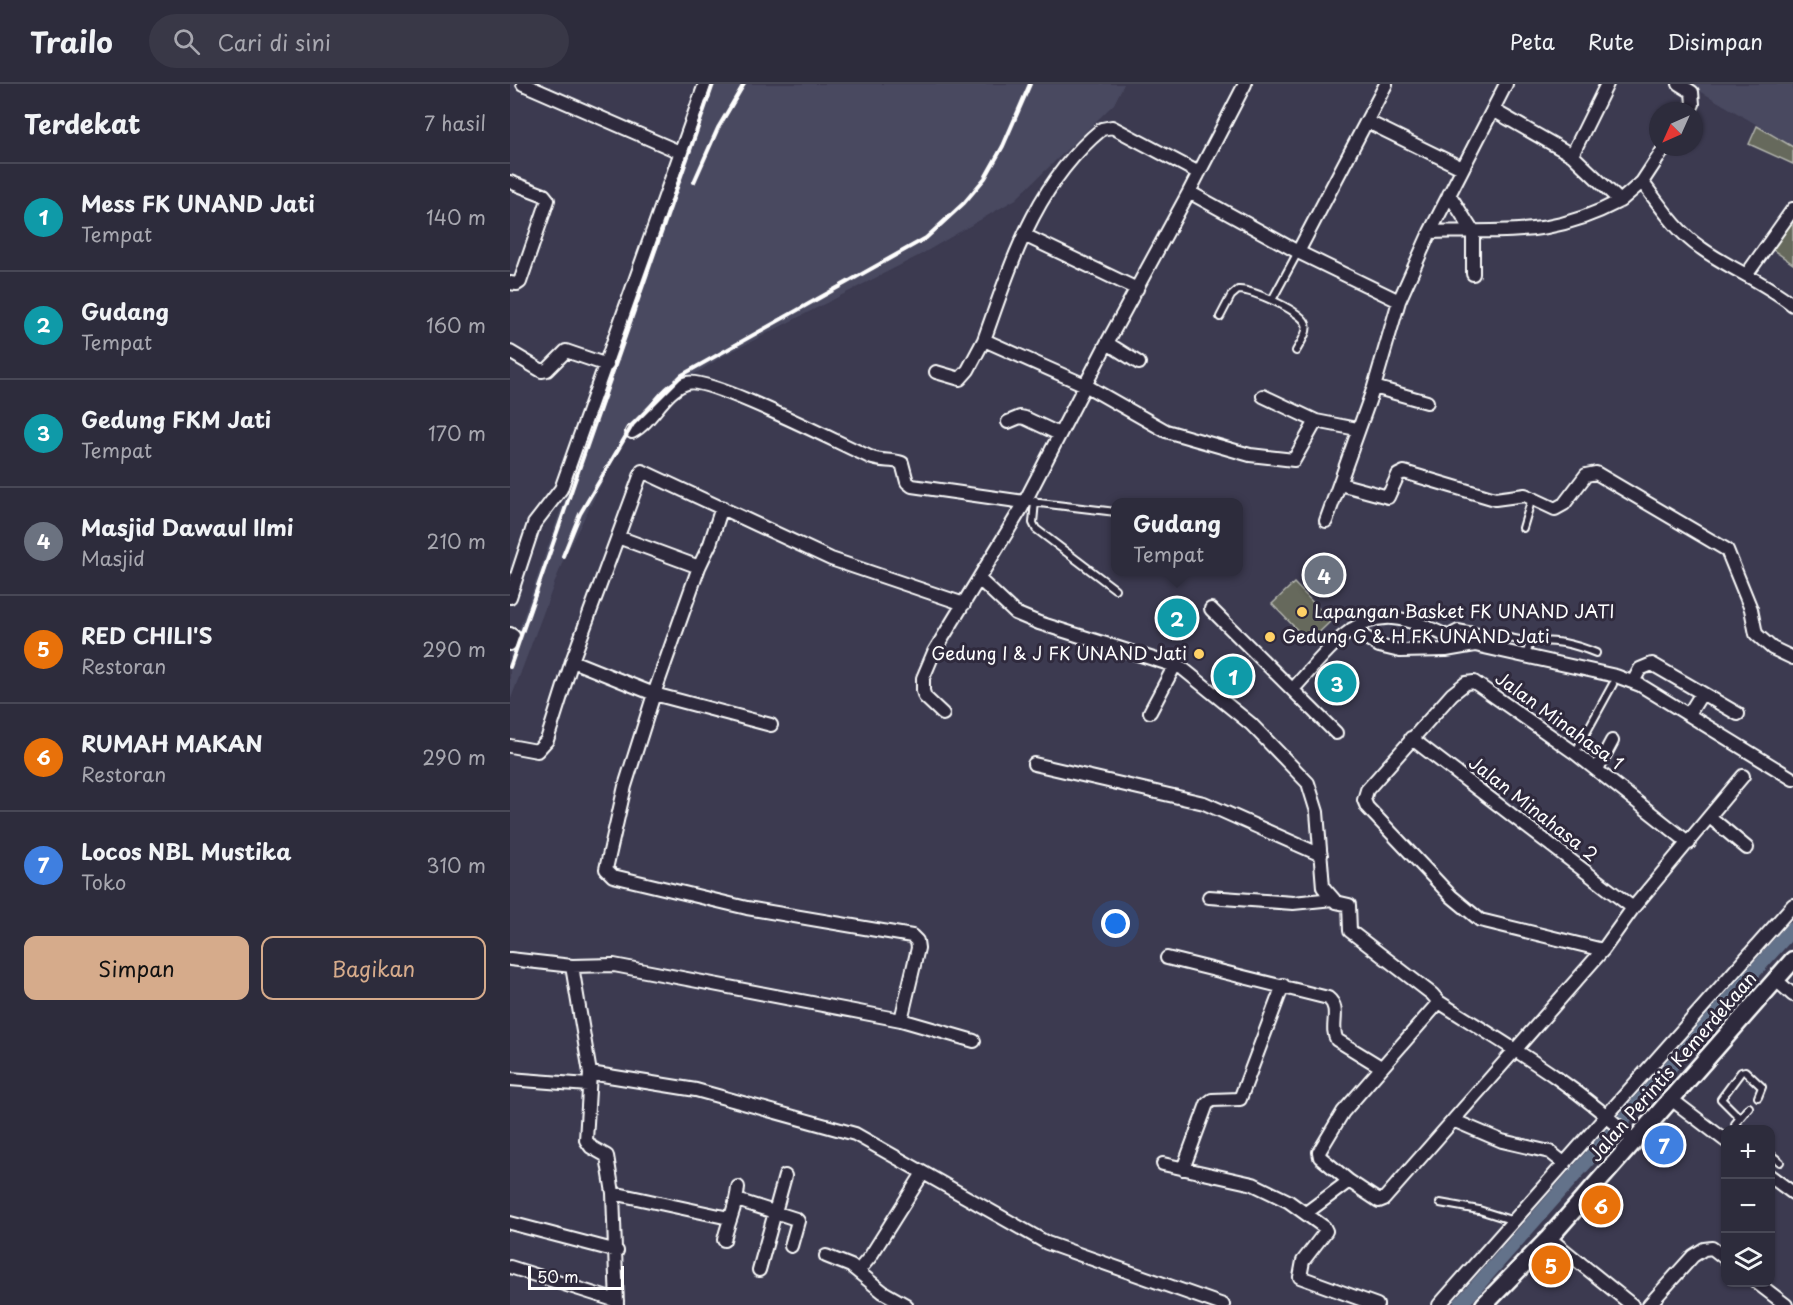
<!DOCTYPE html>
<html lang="id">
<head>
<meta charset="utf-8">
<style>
	body { margin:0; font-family:"Playpen Sans",sans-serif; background:#393847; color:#f1f3f6 }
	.controls { position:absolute; right:18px; bottom:18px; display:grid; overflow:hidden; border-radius:12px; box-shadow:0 2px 4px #0004 }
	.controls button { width:54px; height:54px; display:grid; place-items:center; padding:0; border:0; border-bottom:2px solid #484856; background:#2d2c3c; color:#f1f3f6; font:30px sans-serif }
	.compass { position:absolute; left:1139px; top:18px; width:54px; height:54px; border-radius:50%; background:#2d2c3c; box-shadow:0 2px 4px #0004; rotate:225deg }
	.scale { position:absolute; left:18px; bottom:15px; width:96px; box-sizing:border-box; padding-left:6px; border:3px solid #fff; border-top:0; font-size:16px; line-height:21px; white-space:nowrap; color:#fff; -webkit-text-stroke:4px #2f2a3d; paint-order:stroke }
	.you { position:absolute; left:606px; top:840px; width:21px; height:21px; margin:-15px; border:4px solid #fff; border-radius:50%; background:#1a73e8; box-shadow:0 0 0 9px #1a73e833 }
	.badge { display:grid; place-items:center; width:39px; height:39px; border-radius:50%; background:#d6ab8b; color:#fff; font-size:20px; font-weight:700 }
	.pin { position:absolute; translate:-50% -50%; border:3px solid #fff; box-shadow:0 2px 6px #0006 }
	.popup { position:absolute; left:601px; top:414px; width:132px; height:78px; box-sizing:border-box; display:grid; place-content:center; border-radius:12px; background:#2d2c3c; filter:drop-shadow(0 2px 4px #0005); font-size:20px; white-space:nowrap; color:#a7a7af }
	.popup b { font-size:22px; color:#f1f3f6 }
	.popup::after { content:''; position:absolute; left:50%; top:100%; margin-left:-12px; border:12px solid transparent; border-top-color:#2d2c3c }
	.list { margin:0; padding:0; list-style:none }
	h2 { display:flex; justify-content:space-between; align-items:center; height:78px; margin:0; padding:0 24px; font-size:26px }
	h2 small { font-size:20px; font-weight:400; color:#a7a7af }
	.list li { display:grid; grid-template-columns:39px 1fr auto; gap:18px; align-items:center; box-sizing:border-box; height:108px; padding:0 24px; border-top:2px solid #484856 }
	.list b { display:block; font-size:22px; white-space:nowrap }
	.list p { margin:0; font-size:20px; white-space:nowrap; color:#a7a7af }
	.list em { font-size:20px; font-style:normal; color:#a7a7af }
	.actions { display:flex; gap:12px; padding:18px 24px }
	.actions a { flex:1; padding:14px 0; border:2px solid #d6ab8b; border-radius:12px; text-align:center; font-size:21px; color:#d6ab8b }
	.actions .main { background:#d6ab8b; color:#111 }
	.icon { flex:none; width:33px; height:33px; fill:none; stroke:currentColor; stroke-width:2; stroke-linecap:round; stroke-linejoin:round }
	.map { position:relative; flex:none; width:1283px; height:1221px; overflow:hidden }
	header { display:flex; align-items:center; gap:36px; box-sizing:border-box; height:84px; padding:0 30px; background:#2d2c3c; border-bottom:2px solid #484856 }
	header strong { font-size:28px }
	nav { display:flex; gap:33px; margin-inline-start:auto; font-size:21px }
	.search { width:420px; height:54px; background:#393847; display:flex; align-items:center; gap:15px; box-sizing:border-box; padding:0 21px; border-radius:33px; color:#a7a7af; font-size:22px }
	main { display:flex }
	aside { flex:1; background:#2d2c3c }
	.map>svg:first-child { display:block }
</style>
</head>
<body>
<header>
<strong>Trailo</strong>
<div class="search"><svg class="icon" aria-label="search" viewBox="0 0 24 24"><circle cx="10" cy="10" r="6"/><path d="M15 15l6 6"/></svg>Cari di sini</div>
<nav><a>Peta</a><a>Rute</a><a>Disimpan</a></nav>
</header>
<main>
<aside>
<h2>Terdekat<small>7 hasil</small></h2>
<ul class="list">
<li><span class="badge" style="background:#0f9aa8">1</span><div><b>Mess FK UNAND Jati</b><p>Tempat</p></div><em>140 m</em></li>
<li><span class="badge" style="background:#0f9aa8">2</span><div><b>Gudang</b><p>Tempat</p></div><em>160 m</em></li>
<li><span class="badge" style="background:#0f9aa8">3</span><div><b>Gedung FKM Jati</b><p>Tempat</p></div><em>170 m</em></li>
<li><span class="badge" style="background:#6b7280">4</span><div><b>Masjid Dawaul Ilmi</b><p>Masjid</p></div><em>210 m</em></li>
<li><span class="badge" style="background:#e8710a">5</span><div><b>RED CHILI'S</b><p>Restoran</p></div><em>290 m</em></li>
<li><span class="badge" style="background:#e8710a">6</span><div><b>RUMAH MAKAN</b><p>Restoran</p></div><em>290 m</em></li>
<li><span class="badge" style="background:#3f7fe0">7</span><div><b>Locos NBL Mustika</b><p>Toko</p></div><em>310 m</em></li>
</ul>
<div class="actions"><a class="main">Simpan</a><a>Bagikan</a></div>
</aside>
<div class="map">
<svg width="1283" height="1221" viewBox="0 0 1283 1221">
	<rect width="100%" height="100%" fill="#3c3a50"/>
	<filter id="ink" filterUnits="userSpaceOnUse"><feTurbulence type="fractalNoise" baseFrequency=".0167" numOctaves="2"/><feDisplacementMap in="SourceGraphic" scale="12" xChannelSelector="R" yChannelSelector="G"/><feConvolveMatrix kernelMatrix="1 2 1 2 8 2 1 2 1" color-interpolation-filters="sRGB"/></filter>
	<g filter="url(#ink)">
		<path fill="#494960" d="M199,0H614L604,20L506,115L410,171L213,272L169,300L111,361L54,474L0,617V571Z
			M1178,0H1283V62Z"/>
		<path fill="#66695b" stroke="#b2b4ad" stroke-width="1.5" d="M1247,42L1283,63V80L1239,60Z
			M1283,132V180L1259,163Z
			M784,499L821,537L799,558L762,520Z"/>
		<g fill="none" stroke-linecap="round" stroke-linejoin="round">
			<path stroke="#64728a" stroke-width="14" d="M950,1221L1283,844"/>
			<g stroke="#fff" stroke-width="10">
				<path id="service" d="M762,216L788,168
					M710,233L721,212L728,206C741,205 792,227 796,240C799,247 790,260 786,267
					M525,417L523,439L526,445L605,505
					M521,418L606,428
					M1013,444L1022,414
					M939,554L942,547L948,544L1020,558
					M1016,572L1020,558C1044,555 1064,560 1086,569
					M1065,669L1103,600
					M1230,1034L1211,1015L1231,988L1235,987L1252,1003L1248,1013
					M1232,1046L1225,1040L1239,1023
					M1260,1070L1270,1078
					M930,1119L969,1126L1004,1137"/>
			</g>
			<g stroke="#fff" stroke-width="16">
				<path id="minor" d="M13,0L172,69
					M735,0L679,108L788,168L889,217
					M1097,0L1062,71L1110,117L1132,98L1155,63
					M1169,0L1182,8L1183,20L1179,27
					M983,26L1062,71
					M858,38L952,84
					M689,89L602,43L592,45C525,100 502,178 474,256L575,301L656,347L740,371L784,376L806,337L847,345
					M0,98L34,111L38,116L10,198L7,200L0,199
					M1132,98C1150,121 1166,147 1191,164C1220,185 1255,198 1283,221
					M939,110L963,148V190
					M920,148C997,145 1038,155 1110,117
					M514,151L627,205
					M788,168L876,0
					M1237,190L1283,125
					M597,259L629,279
					M0,268L32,287L37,286L56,267L97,281
					M426,288L450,295L458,286L474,256
					M864,303L917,318
					M753,312L806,337
					M498,338L510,333L515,334L549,350
					M122,348C143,337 154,306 177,299C199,292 332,361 360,373C370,378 382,375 392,379L397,398L402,402L514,418
					M830,400L878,413L888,391L894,388L985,415L1015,411L1045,425L1054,420L1076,391L1086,389L1217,466L1241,525L1246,550L1262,564L1283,574
					M212,423L200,460L189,483L144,610L115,702L96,785L103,792L237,824L402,852L407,857L408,864L391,936
					M816,437L864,303L889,217L920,148L996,0
					M108,453L189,483
					M469,495L505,529L529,539L672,584L741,640L798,699L807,728L813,803L826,818L839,821L840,847L922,910L929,918C995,960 1067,1001 1123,1056
					M0,513L24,440L51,405L195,0
					M701,525L826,649
					M842,545L869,562L890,567L936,566L965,561L1106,592L1130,601L1283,695
					M0,550L3,552L0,560
					M62,577L144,610L261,641
					M1123,598L1130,585L1142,580L1192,609L1179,630
					M783,605C809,578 839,531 882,534C907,536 934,551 957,561
					M1192,609L1228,630
					M640,628L665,581
					M433,630L415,613L413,607V594L424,568L511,425L597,259L679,108
					M901,654L1123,824
					M0,662L27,667L37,656L62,577L132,387L321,475L454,520
					M524,680L694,719L811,771
					M1087,685L1102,657
					M1201,734L1237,764
					M699,813L783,819L823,815
					M1093,866L970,836L941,812L857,723L854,716L857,706L942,610L956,599L964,598L1065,669L1179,759
					M657,874L818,914C832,925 819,943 827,956L871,983
					M0,875L62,882L104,881L391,936L464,957
					M62,882L80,989L76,1056L81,1063L97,1072L103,1109L107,1221
					M1266,896L1283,911
					M80,989L186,1006L345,1050L537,1159L713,1221
					M0,995L78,1001
					M1161,1015L1216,1057
					M945,1037L992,1057L1040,1068L1055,1080
					M653,1080L743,1100L778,1117L814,1143L816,1147L793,1177L790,1193L867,1221
					M673,1085L697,1020L702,1016L730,1015L773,901
					M1260,1092L1283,1109
					M839,1097L810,1073L809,1068L833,1028L929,918
					M103,1109L219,1134
					M227,1116L286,1135L288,1137L281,1162
					M796,1129L839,1097L869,1117L874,1115L1093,866L1123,824L1233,692
					M0,1139L107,1167
					M1039,1154L1122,1221
					M214,1156C218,1138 227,1121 228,1103
					M316,1172L341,1182L373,1208L396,1221
					M0,1183L107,1217
					M249,1186L275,1092
					M348,1187L360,1173L413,1089
					M1246,1198L1276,1221
					M929,1221L1283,821
					M1139,1221L1183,1172L1194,1165L1202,1164L1216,1175"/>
			</g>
			<g stroke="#fff" stroke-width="21">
				<path id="secondary" d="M974,1221L1039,1154L1283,876"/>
			</g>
			<use href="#service" stroke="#2f2a3d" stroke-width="6"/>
			<use href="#minor" stroke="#2f2a3d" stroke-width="12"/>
			<use href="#secondary" stroke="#2f2a3d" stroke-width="16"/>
			<path stroke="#fff" stroke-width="4" d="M184,98L208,44L234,0
				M53,472L70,430L123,340L172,291L416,154L454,119L475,94L493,62L520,0
				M0,583L203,0"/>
		</g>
	</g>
	<g fill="#ffd166" stroke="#2f2a3d" stroke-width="2">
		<circle cx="792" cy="528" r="6"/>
		<circle cx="760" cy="553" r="6"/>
		<circle cx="689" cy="570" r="6"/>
	</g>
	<g text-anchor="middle" stroke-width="6" stroke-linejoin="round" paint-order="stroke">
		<g font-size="18" fill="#fff" stroke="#2f2a3d" text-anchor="start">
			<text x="804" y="534">Lapangan Basket FK UNAND JATI</text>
			<text x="772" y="559">Gedung G &amp; H FK UNAND Jati</text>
			<text x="677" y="576" text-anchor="end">Gedung I &amp; J FK UNAND Jati</text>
		</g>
		<g font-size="18" fill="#fff" stroke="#2f2a3d">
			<text transform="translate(1049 637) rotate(36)" y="6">Jalan Minahasa 1</text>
			<text transform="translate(1023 725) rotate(38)" y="6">Jalan Minahasa 2</text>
			<text transform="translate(1163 983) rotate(-49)" y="6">Jalan Perintis Kemerdekaan</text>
		</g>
	</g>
</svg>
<div class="controls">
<button>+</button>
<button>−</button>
<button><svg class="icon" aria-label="layers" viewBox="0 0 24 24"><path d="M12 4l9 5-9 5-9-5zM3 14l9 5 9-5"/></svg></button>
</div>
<svg class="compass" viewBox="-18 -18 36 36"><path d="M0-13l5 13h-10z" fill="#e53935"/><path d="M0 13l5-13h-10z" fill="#a7a7af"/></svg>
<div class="scale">50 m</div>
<div class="you"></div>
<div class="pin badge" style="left:723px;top:592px;background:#0f9aa8">1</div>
<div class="pin badge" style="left:667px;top:534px;background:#0f9aa8">2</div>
<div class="popup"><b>Gudang</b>Tempat</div>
<div class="pin badge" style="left:827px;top:599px;background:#0f9aa8">3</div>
<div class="pin badge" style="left:814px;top:491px;background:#6b7280">4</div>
<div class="pin badge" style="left:1041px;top:1181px;background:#e8710a">5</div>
<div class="pin badge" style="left:1091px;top:1121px;background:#e8710a">6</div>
<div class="pin badge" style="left:1154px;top:1061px;background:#3f7fe0">7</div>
</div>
</main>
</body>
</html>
